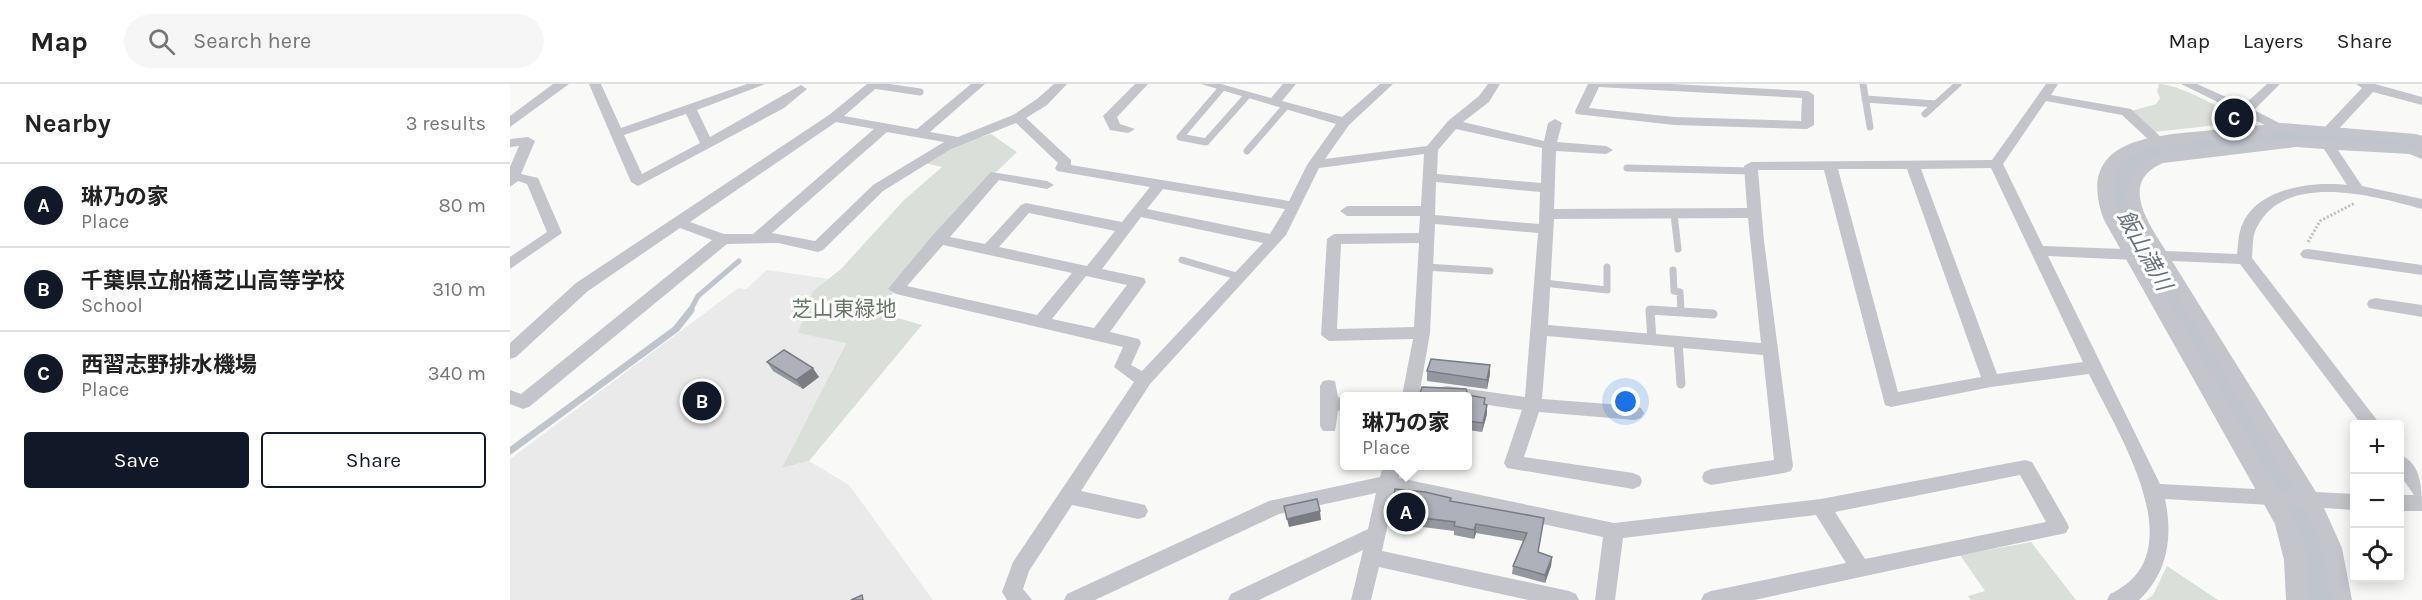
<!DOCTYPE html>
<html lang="en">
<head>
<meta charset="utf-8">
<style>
	body { margin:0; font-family:Karla,"Noto Sans JP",sans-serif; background:#f6f6f6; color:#222 }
	.controls { position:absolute; right:18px; bottom:18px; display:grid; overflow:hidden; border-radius:6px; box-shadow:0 3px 15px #0003 }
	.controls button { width:54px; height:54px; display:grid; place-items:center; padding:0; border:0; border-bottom:2px solid #e0e0e0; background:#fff; color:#222; font:30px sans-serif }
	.you { position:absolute; left:1116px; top:318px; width:21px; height:21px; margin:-15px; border:4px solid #fff; border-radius:50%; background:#1a73e8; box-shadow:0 0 0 9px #1a73e833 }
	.badge { display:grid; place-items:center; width:39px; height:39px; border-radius:50%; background:#111827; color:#fff; font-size:20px; font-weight:700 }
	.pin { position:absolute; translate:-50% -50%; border:3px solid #fff; box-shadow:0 2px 6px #0006 }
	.popup { position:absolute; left:830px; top:308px; width:132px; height:78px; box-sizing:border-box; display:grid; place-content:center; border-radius:6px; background:#fff; filter:drop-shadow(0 2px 4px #0005); font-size:20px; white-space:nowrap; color:#767676 }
	.popup b { font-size:22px; color:#222 }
	.popup::after { content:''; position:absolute; left:50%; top:100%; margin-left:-12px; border:12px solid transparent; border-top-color:#fff }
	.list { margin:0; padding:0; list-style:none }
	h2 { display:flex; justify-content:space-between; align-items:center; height:78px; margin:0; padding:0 24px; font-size:26px }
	h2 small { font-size:20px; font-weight:400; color:#767676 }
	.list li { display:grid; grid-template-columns:39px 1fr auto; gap:18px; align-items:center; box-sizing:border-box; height:84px; padding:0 24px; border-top:2px solid #e0e0e0 }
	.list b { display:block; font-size:22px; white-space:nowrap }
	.list p { margin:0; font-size:20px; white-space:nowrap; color:#767676 }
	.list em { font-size:20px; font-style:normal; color:#767676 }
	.actions { display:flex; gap:12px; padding:18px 24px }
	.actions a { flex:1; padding:14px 0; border:2px solid #111827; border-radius:6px; text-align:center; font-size:21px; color:#111827 }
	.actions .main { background:#111827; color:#fff }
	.icon { flex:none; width:33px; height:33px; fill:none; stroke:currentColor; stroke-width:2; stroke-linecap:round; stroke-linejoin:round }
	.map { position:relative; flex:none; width:1912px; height:516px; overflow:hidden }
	header { display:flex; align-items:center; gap:36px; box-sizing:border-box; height:84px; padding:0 30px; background:#fff; border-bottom:2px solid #e0e0e0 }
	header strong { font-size:28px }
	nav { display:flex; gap:33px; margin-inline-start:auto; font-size:21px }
	.search { width:420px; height:54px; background:#f6f6f6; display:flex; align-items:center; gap:15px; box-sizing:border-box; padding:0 21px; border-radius:33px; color:#767676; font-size:22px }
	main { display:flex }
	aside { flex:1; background:#fff }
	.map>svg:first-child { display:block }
</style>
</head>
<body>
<header>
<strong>Map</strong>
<div class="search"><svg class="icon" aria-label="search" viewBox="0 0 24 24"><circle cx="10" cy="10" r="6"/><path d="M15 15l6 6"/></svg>Search here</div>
<nav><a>Map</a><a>Layers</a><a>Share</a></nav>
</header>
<main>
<aside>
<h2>Nearby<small>3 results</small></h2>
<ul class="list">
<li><span class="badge">A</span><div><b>琳乃の家</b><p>Place</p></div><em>80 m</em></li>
<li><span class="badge">B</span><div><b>千葉県立船橋芝山高等学校</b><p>School</p></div><em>310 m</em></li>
<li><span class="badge">C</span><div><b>西習志野排水機場</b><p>Place</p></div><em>340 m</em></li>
</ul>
<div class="actions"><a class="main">Save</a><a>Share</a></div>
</aside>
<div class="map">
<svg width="1912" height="516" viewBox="0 0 1912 516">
	<rect width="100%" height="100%" fill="#f9f9f8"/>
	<path fill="#eaeaeb" d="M257,186L320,195L302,209L336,258L273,384L299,377L339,401L423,516H0V375L228,204L236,205Z"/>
	<path fill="#dae0d9" d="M1649,0C1667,0 1702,20 1720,28L1708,33L1716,40L1644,48L1621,27L1646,20L1650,14L1647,7Z
		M481,50L507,68L483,91L367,228L412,241L299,377L272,384L336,259L288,249L302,208L331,185L394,116L432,83L415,79L451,59Z
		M1521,458L1566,516H1461L1458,512L1475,507L1450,471Z
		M1657,482L1708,516H1636L1643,511Z"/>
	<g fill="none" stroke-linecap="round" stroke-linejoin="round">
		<path stroke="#c0c5cc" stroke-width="5" d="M1898,59L1912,61
			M180,227L188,212L229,177"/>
		<path stroke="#c0c5cc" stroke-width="7" d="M0,367L166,245L181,226"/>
		<path fill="#c0c5cc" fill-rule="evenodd" d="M1783,43L1898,51L1912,55V75L1892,67L1797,59L1659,72C1619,78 1617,105 1632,137L1807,427L1825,462L1829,516H1787L1783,462L1777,447L1602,137C1570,65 1641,58 1692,52C1722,49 1752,44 1783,43Z"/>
		<path stroke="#bfc0c3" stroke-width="3" stroke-dasharray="2 2" stroke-linecap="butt" d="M1798,158L1810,137L1845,119"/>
		<path stroke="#c3c5ca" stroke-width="7" d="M1353,0L1360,43
			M363,1L410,8
			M711,5L670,53L696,58L736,13
			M1355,15L1426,20
			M1415,30L1448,0
			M737,67L775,23
			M1117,84L1241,87
			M1164,130L1168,165
			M672,176L730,193
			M915,183L980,187
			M1163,186L1164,207L1170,208L1171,227
			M1034,199L1097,206V183
			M1140,227H1162"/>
		<path stroke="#c3c5ca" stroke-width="9" d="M1142,256L1140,226L1203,230
			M1168,258L1171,300"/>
		<path fill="#c3c5ca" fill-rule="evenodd" d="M43,0H59L0,43V32Z
			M79,0H91L111,44L237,0H255L187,26L200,53L291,1L297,5L274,24L128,102L121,98ZM176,30L190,59L132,90L114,51Z
			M357,0H371L334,32L407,45L461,0H475L420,48L448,53L503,31L527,15L544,0H557L537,21L516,34L561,76V81L779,117L797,81L826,40L691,0H711L761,14L773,0H786L772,17L832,33L870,0H883L839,41L815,75L917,62L938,37L969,12L978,0H990L979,18L953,38L1034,57L1038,39L1045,35L1052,39L1047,58L1096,62L1103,66L1096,70L1046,67L1044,125L1237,124L1234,82L1241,78L1482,76L1536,0H1548L1541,11L1621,25L1668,69L1786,55H1817L1908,63L1912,65V75L1900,70L1828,66L1852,102L1912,115V125C1864,112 1776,87 1747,143C1742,151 1743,165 1742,174L1870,340H1851L1730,180L1662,177L1806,408L1844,410V426L1814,424L1832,464L1842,516H1822L1812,464L1794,423L1655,415C1663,452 1658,489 1629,516H1597L1600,510C1688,470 1606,347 1579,290L1481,303L1381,323L1375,321L1314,86H1248L1254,157L1283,382L1281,387L1274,389L1201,401L1194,398L1192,393L1194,388L1201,385L1264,376L1253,271L1037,252L1032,315L1125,322L1131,324L1134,329L1131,334L1125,336L1029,328L1014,373L1123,389L1130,392L1132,397L1130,402L1123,405L997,384L994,379L1012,326L958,318V312H931L928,308L931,303L937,302L1015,313L1028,149L925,140L920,249L909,312H892L903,255L819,257L811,251L817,155L824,150L909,149L910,132H837L830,127L837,122H911L914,70L809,84L776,151L640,300L571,407L635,421L638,427L635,433L628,435L562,421L519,487L513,505L522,516H497L492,508L503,478L624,298L604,283L613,263L386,210L378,205L422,152L481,88L537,97L544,101L537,105L489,96L440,153L475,160L511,121L516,119L612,138L640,103L547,87L545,84L548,79L506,39L441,65L373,107L313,166L308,168L268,159L217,160L19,323L13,325L0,320V306L11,310L202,156L170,144L78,207L6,273L0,275V259L66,199L319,31ZM1536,17L1612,31L1654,70C1639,72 1632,78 1624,90C1604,119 1625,140 1640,166L1533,162L1493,80ZM326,38L364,45L243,150H214L180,138ZM946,45L1032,64L1031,99L927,90L928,66ZM377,48L434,58L363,101L305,157L262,149ZM1786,63L1814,65L1837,101C1801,97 1742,104 1730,147C1728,154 1728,162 1727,170L1656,167C1639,140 1608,98 1653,79ZM1481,84L1573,278L1487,290L1411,85ZM1328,85H1397L1471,293L1388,308ZM926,98L1030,108L1029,140L925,131ZM653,105L775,125L760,150L637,125ZM519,129L605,147L577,182L489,163ZM631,133L753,159L632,287L621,281L631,259L629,255L600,248L636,198L634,194L592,185ZM1238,134L1251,259L1038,241L1044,135ZM909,159L904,243L827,245L831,160ZM433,161L562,189L527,231L397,202ZM1538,172L1646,177L1785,407L1650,400ZM576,192L617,201L584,244L542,235Z
			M625,0H638L607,33L610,40L625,45L618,49L600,46L593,32Z
			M1078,0H1162L1298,7L1304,11V41L1297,45L1164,41L1066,30L1065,27ZM1089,3L1292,14L1291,37L1164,33L1079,24Z
			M1671,0H1687L1734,21L1757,0H1770L1744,26L1779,44L1772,48L1767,47Z
			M1846,0H1865L1912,13V21L1863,8L1825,49H1815V43L1852,4Z
			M18,53L25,57L11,90L28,94L52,149L0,185V173L37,148L17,100L8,97L0,103V83L9,62L0,63V55Z
			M1798,165L1912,181V191L1793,174L1790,170L1793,166Z
			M1865,214L1912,221V233L1859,224L1857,220L1859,216Z
			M819,296L825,297L828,313L834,314V326L828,327L825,347H813L810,342V302L813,297Z
			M1890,371C1912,379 1912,406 1912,427H1890V411H1904L1890,391Z
			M1515,376L1522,378L1556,437L1559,443L1556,449L1244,516H1191L1194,510L1201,507L1336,479L1306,431L1113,454L1105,516H1085L1093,453L885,408L872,467L1059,507L1066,510L1069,516H1018L869,483L861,516H841L853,466L749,516H718L721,510L858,445L866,409L769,430L585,516H554L557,510L759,417L870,393L873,382H891L889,394L1104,439L1311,415ZM1510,391L1536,438L1355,475L1325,428Z"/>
		<path fill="#c3c5ca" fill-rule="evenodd" d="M1772,39L1906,50L1912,52V63L1903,59L1772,49L1641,62L1616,74L1605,91V119L1612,136L1787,438L1798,476L1800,516H1776L1774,476L1765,440L1594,136C1565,58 1636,52 1693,47C1720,44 1746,42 1772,39Z"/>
	</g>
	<path fill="#96989f" d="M257,278L309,293L293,305L263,287Z
		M917,287L980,290L977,305L917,297Z
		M958,311L975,314V321L977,330L972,348L958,346Z
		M941,417L1034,434L1028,468L1042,473L1041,482L1035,499L1002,490L1003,482L1013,457L966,449L964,455L944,451V447L881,439L880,430Z"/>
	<path fill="#7a7c82" d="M980,281V290L977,305V296Z
		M303,284L309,293L293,305L286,296Z
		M977,321V330L972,348L973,339Z
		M810,427L811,436L779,443L777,435Z
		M966,440V449L964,455V446Z
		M1042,473L1041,482L1035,499V491Z"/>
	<path fill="#aeb1b9" stroke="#7a7c82" stroke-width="1.5" d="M274,266L303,284L286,296L257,278Z
		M921,275L980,281L977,296L917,287Z
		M912,303L956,305L958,311L975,314L974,320L977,321L973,339L958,337L957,340V312H909Z
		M885,405L915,408L941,414L940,417L1034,434L1028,468L1042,473L1035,491L1003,482L1017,449L966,440L964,446L944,442L945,438L880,430Z
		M807,415L810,427L777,435L774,422Z
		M352,511L353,516H341Z"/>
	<g text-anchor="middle" stroke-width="6" stroke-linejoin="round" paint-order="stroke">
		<g font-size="21" fill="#667866" stroke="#fff">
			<text x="334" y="232">芝山東緑地</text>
		</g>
		<g font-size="22" font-style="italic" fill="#67737f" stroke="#fff">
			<text transform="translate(1635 166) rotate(61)" y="8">飯山満川</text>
		</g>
	</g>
</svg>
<div class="controls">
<button>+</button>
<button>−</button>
<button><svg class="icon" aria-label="locate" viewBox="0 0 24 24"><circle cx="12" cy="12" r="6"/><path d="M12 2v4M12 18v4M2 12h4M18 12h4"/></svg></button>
</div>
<div class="you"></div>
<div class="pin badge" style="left:896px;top:428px">A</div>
<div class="popup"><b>琳乃の家</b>Place</div>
<div class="pin badge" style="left:192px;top:317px">B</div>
<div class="pin badge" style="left:1724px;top:34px">C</div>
</div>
</main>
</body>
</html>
